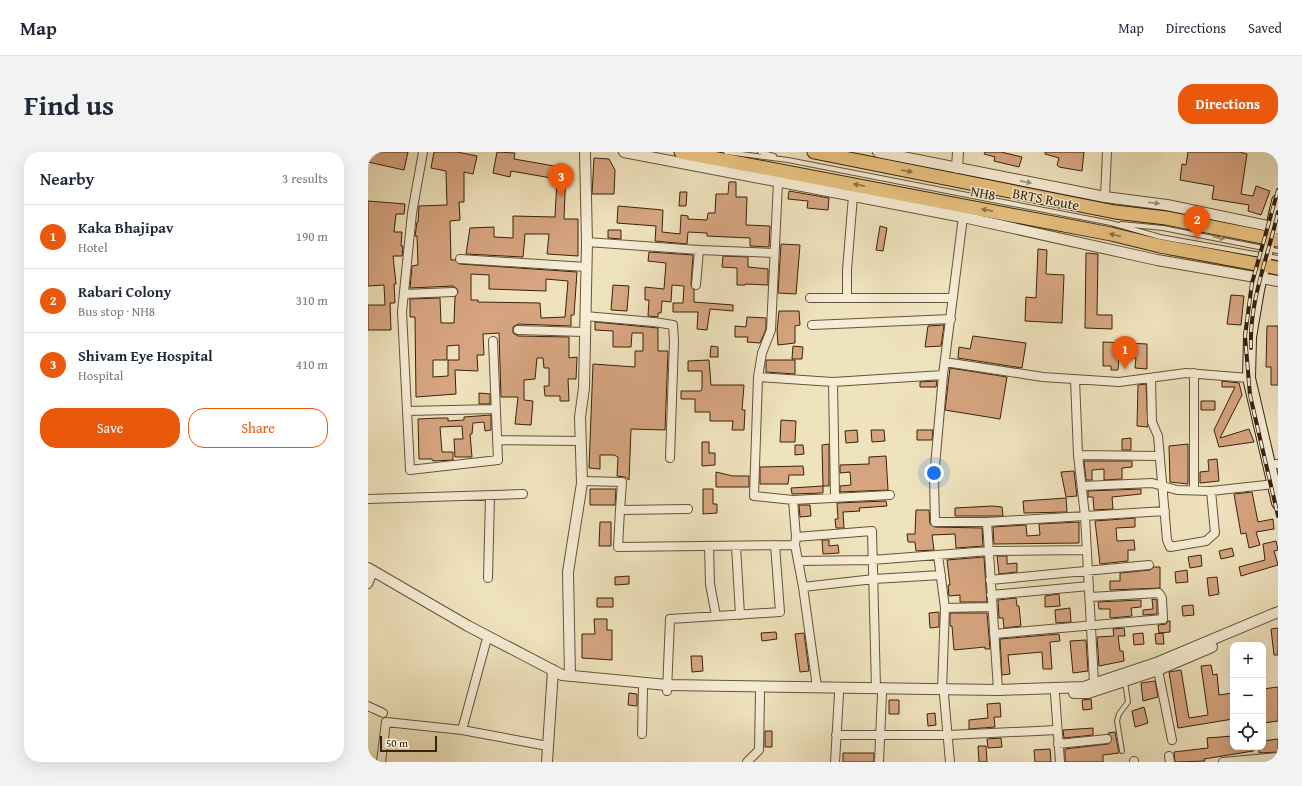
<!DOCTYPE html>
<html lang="en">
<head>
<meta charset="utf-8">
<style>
	body { margin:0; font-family:"Gentium Book Plus",serif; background:#f2f2f3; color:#1f2937 }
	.controls { position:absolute; right:12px; bottom:12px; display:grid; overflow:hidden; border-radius:8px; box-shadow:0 4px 16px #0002 }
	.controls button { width:36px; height:36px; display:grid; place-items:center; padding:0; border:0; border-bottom:1px solid #e0e1e3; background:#fff; color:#1f2937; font:20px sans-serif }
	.scale { position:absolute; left:12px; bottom:10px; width:57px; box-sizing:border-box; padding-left:4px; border:2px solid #38230b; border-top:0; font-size:11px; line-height:14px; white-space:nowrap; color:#38230b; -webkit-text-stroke:3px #f5edd5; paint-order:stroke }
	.you { position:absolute; left:566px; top:321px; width:14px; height:14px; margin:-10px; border:3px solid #fff; border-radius:50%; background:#1a73e8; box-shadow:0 0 0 6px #1a73e833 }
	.badge { display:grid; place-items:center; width:26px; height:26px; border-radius:50%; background:#ea580c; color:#fff; font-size:13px; font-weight:700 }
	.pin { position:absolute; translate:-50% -33px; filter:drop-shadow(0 1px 2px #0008) }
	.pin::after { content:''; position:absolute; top:21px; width:14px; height:12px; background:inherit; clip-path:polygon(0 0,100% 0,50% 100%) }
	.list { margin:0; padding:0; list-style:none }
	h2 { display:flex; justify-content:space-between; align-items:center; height:52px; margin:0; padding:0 16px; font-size:17px }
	h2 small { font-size:13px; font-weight:400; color:#747a83 }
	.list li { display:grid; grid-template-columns:26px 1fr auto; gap:12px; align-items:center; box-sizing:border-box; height:64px; padding:0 16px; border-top:1px solid #e0e1e3 }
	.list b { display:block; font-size:15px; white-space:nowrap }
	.list p { margin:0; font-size:13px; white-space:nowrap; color:#747a83 }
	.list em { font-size:13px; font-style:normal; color:#747a83 }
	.actions { display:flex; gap:8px; padding:12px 16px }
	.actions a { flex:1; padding:9px 0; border:1px solid #ea580c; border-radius:16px; text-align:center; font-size:14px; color:#ea580c }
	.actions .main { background:#ea580c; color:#fff }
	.icon { flex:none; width:22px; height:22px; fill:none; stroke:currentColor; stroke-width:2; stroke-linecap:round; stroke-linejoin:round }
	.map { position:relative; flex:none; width:910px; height:610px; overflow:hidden; border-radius:16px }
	header { display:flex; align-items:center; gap:24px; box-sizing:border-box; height:56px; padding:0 20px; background:#fff; border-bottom:1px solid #e0e1e3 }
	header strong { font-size:19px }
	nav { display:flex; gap:22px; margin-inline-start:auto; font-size:14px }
	.intro { display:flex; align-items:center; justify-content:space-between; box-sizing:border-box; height:96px; padding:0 24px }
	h1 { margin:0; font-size:28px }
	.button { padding:10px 18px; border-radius:16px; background:#ea580c; color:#fff; font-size:14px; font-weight:700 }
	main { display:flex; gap:24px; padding:0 24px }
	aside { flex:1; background:#fff; border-radius:16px; box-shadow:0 4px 16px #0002 }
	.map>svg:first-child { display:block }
</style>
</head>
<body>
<header>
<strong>Map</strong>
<nav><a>Map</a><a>Directions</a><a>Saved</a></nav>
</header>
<div class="intro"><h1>Find us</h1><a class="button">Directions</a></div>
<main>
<aside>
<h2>Nearby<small>3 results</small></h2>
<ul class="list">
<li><span class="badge">1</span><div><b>Kaka Bhajipav</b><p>Hotel</p></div><em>190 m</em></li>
<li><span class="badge">2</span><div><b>Rabari Colony</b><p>Bus stop · NH8</p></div><em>310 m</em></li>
<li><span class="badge">3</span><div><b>Shivam Eye Hospital</b><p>Hospital</p></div><em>410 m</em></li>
</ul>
<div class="actions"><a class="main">Save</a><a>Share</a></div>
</aside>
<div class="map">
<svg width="910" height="610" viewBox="0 0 910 610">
	<rect width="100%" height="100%" fill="#efe3be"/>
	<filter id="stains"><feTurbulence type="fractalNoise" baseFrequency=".005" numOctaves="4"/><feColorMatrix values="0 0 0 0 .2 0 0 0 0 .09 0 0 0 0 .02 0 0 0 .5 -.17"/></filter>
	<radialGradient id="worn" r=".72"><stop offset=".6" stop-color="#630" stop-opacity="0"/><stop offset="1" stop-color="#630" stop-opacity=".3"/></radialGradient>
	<path fill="#d6a580" stroke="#38230b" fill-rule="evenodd" d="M0,0H40L36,18L0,10Z
		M66,0H89L109,4L105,22L96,20V50H91L92,68L82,69L83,108H87L92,112L209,120L206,163H203V174L150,172L145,175V181L150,184L201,185V206L209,205L208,227H200L201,249H192V244H177L176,234H181V216H176L175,206H169L167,227L156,228V248L165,249L163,273L147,272L150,245H133L131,181L115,182L116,203H109L110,219L87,218L88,242L48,245L47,165H42V147L72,146L73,171H86L87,145L90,140L89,137L85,134L42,136L44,114L50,113L49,84H47L49,70H50L51,54L79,53L78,19L63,16ZM103,122L121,123V137L178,139V127L200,129L197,165L173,166L172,151L110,150V148H103ZM91,193V208H80V224L65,225V208H79V194Z
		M129,0L147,1L146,7L198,16L196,67H210V104L179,102L181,82H157L155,105L98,102L102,76L126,75V85L145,86V64L187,65L189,27L143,19L142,25L125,21Z
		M617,0H633L654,5L651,15L626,9L627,5L616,2Z
		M677,0H716L714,19L691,15L689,13L691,6L677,2Z
		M820,0H872L879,2L873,42L885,44L888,34L902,39L893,63L880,59L881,53L844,47L846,34L812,28L814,12L818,13Z
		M226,6L241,7L247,18L246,42H224Z
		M361,30H368V45H379L378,73L402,74L401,95L382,94V86L339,84V81L320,80L319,92L287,89L288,74L249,71L250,54L295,58L294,80L312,82L313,63L320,64V67L339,68L340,61H347L348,42H360Z
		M421,39L461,46L460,58L439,56L440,49L420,47Z
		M312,40H319L318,54H311Z
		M0,49L37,52L36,62H28L26,80H34L33,94H35L34,104H25L28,132H26L27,151H22L23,178H0V153H17L16,133L0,134Z
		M512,74L519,76L515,99L508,98Z
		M240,78H253V87L240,86Z
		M413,92L432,93L428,142L410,141Z
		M670,97L679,98L678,122L696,123L694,171L657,169L658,145L668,146Z
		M281,100L325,103L323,133L326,138V150L365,153V159L342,157L339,178L329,177L330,160H305V151H315L316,134L304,133L303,150L294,149L293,161H290V165L280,164L281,148H277V135L296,137L298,111L280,109Z
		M718,101L730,102L729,163H744V177L717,176Z
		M355,104L380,105V115L400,117V133L377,132V133H369V116L354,115Z
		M245,133L261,134L259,159L243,158Z
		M863,143L876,144L873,173L859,172Z
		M411,159H431L432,173L427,174V191L410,193L409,178Z
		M379,165L398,166V177L392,191L379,190L380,185H367V174L378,175Z
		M227,170L290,176V199H300L297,278L263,277L261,328L257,325L249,324L250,305L246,303H232V317L221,316L225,212L267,215V199H275V181H264L263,195H245V179L227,178Z
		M576,173L573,194L557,195L560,174Z
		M899,174H910V233H903V215H898Z
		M605,184L658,191L654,216L590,206L591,195L602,197Z
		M735,190L779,192V217L767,216L768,206L751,205L750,218H743V214H735Z
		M343,194L350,195V205H342Z
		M425,194L435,195L434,207H424Z
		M341,208L343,233H376L374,258H377L376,278H364L365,269H342V260H327V247H313V239H333L334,236V219H320V209Z
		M398,208H427V222L398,220Z
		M582,216L639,225L632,267L577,258Z
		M569,229L568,235H552V230Z
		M854,229L871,231L874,243L852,286L881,277L886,290L851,295L846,278L867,235H854Z
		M778,232L780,275L769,274L770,233Z
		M111,241L122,242V252H111Z
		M833,249H847V258H833Z
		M123,263V278L117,279L116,270L105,271L104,282H102L104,305H87L86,287H95L94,274L72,275L74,300H85V308L65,309L64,307H51L50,267L72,266H80V269L96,268V265Z
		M413,268L428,269L427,290H412Z
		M489,278L490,290L478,291L477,279Z
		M503,278H516L517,289L504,290Z
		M549,278H565L564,288H549Z
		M763,286V298H754V287Z
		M334,290H341V301H347V313L334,314Z
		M461,292V334H455L454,293Z
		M820,292V332L802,330L801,294Z
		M427,293H435L436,302L427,303Z
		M518,304L520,338L472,340V334L483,333L482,320L472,321V313L501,312V305Z
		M849,307L851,329L832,331V320L841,319L840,308Z
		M716,309H764V315L754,316V327L736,328V317L724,318V328H718Z
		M435,314L436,323H421L420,332H392V315Z
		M706,319L709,344L698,345L693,320Z
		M348,320L365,324H381V335H348Z
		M455,334V341L424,342L423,336Z
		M222,337H248L247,353H222Z
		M335,337H345V352H349V361L335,362Z
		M773,337V342L744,345L745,357L726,358L725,345H720V339Z
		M884,340L890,370L905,367L906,377L888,380L892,393L881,396L878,381L873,382L866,342Z
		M698,346L699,360L656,361L655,349Z
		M518,349L519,354L491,356L492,359L475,360L476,376H468L467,367H470L469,351Z
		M431,353H442L443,364L432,365Z
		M624,354L634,355L635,364H587V356Z
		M548,358H561L562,372L567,375L614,376L615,394L588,396L587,382L564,383L566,398L548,399L547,390H540L539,382H547Z
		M767,366V375L748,376L749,389L766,388L767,398H760V409L732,412L727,369Z
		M232,370H243V394H231Z
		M711,370V391L626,392L625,375L658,373L659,384L672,383L671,372Z
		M454,388H461V394L470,393L471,401L455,402Z
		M908,389L910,398L906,399L910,413L873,424L871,415L897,408L895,392Z
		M864,396L866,404L853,407L851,399Z
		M833,403L834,414L822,416L820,405Z
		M629,404H639V412L649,411V420L631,422Z
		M616,405L619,450H592V443L581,444L580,433H582L579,408Z
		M786,415H792V436L742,438V429H752V421L782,418Z
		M819,418L820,430L808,431L807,420Z
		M261,424V432L247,433V425Z
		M849,425L851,442L841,444L839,426Z
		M691,442L692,454L677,455V444Z
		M229,446H245V455H229Z
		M648,446L649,454H651L653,474L636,476L635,466H631L630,448Z
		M784,447L789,448V462L775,463V458L785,457Z
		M773,448V455L763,456L764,464L742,466V457H731L730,450Z
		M825,453L826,463L815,464L814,454Z
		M702,456L703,470L688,471L687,458Z
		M571,460V475L562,476L561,461Z
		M582,461H619L622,497H617V495L586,498L584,474H582Z
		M226,467H239V478H244V508L214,506V482H227Z
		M800,469H802V480L791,481L790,473L798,472Z
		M756,476L757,484H750L752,499H755L756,509L731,514L729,485L746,484L745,477Z
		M910,476V503H906L903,477Z
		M408,480L409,487L394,489L393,481Z
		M436,481L441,519L432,520L427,482Z
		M775,481L776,492L766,493L765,482Z
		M795,481L796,492H788L787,482Z
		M691,482L692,489L682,490L684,517H675L674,500L640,503L642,522L634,523L632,487Z
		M718,488L720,519L705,521L702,489Z
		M323,504H334L335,519L324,520Z
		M843,513L845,523L849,522L851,543L865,541V567L810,576L801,520L813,518L821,566L840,563L833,514Z
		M787,529L790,545L775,549L773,531Z
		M910,535V569L895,571V537Z
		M261,541L269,542V554L260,553Z
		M723,547L724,557L715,558L714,548Z
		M521,548H531V562H521Z
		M632,551L633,565H626L627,575L601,577V568L620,566L619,552Z
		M776,555L780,571L767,575L764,559Z
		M567,561L568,573L560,574L559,562Z
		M725,576V583L696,586L695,578Z
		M397,579H404V595H397Z
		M747,580L751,601L735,603V610H697V597L740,592L744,587L740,581Z
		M865,584V595H885V599L836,607L837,609L807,610L806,600L840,596L839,586Z
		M633,586L634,595L620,596L619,587Z
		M910,587V600L891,601V595H895V589Z
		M610,594H618L619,610H611Z
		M682,597L683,610H667L666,598Z
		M475,601H506V610H475Z"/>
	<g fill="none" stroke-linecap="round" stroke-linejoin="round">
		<g stroke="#665338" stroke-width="6">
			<path id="service" d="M358,0L420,8L743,71L792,85L910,106
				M392,0L406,4
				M753,72L795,76L910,99
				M754,599L749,569L751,562L760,550L757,530"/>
		</g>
		<g stroke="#665338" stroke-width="10">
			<path id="minor" d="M55,0L44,61L34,160L42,318L130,308L125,189
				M737,45L739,0
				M219,90L331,98L406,101
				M92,107L218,115
				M328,133L331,98
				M36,142L85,140
				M442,146H585
				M479,146V118L485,44
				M217,164L286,170L305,173L306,189L302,306
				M444,173L583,167
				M150,178L216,180
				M577,210L675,225L751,230L818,221L881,226
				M575,223L566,326L567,370H619
				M390,225L394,201L403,178L410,30
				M783,226L784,270L790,284L799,388L802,395L838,389L847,381L843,339
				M707,227L710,303L717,364L797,359
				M465,230L575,223L595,65
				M39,259L127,257
				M129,288L213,289
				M710,303L792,304
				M908,312H910
				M214,329L254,330L252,358
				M714,334L784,331L809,338L843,339L906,332
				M826,338V221
				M0,347L155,342
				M425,348L386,344L390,225L465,230L467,345
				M320,357L252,358L250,395L427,393L435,435L449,535
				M428,385L425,348L522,343
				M427,393L428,385L504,379L508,536
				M341,394L342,432L348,464
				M368,394L372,463
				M570,403L577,456L574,537
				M430,409L504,408L621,399L719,398
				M120,426L122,344
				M622,428L781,413
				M0,432L3,425
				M435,435L506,427L573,423
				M623,443L721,434
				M577,456L624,455
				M626,482L795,467L794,446L791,441L722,445
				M790,518L804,588
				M630,538L619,370L717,364L726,531
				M299,539L302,467L412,460L407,393
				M687,542L692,610
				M576,543L582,610
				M0,554L15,561
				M94,578L180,594
				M274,582L275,537
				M468,583H580L689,578
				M690,592L739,587
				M801,604L802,610
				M766,609V610
				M13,610L18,570L94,578L118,490
				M379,610L391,598L392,541
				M467,610L471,542
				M511,610L514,542
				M855,610L910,605"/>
		</g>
		<g stroke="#665338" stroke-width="12">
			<path id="tertiary" d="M256,0L595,65L789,108L910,129
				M510,0L737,45L799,53L910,76
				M589,16L590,0
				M0,416L100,474L194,523L299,533L630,538L716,535L788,511L910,460
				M202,524L200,420L214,331L212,265L216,236L219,90L217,0
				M706,541H720L790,518L844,495
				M179,610L185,518"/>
		</g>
		<g stroke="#38230b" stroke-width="14">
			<path id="secondary" d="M910,49L890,138L882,185L881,226L910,351"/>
		</g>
		<g stroke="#38230b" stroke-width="15">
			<path id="primary" d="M313,0L743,82L792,94L910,116
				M446,0L747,60L798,66L910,88"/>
		</g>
		<use href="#service" stroke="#f5edd5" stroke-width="4"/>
		<use href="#minor" stroke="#f5edd5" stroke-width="8"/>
		<use href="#tertiary" stroke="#f5edd5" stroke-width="10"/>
		<use href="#secondary" stroke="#f5edd5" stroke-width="12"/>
		<use href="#primary" stroke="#e8c27f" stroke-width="13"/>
		<g stroke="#38230b" stroke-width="4">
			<path id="rail" d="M910,38L884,131L877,184L882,243L910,364
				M883,196C881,149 900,105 910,60"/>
		</g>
		<use href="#rail" stroke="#f5edd5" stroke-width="2.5" stroke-dasharray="8" stroke-linecap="butt"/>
	</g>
	<defs><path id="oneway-solid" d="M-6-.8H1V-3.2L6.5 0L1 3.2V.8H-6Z"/></defs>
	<g fill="#907245">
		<use href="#oneway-solid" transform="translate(539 19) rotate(11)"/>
		<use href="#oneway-solid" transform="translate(491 33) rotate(-169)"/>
		<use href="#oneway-solid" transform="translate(619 58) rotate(-169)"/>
		<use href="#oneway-solid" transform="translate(747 83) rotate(-167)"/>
	</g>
	<g fill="#a0927a">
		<use href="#oneway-solid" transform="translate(658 30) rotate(11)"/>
		<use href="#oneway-solid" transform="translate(786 51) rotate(7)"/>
		<use href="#oneway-solid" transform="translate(851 86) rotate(11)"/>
	</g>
	<g text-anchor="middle" stroke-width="3" stroke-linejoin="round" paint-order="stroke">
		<g font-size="14" fill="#38230b" stroke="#f5edd5">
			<text transform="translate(615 41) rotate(11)" y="5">NH8</text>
			<text transform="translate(678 47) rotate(11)" y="5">BRTS Route</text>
		</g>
	</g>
	<rect width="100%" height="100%" filter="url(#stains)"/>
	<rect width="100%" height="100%" fill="url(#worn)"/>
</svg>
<div class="controls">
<button>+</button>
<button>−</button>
<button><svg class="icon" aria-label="locate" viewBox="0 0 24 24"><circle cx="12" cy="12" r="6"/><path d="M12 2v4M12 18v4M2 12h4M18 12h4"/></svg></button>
</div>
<div class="scale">50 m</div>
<div class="you"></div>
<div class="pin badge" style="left:757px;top:217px">1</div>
<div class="pin badge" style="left:829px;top:87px">2</div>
<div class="pin badge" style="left:193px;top:44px">3</div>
</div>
</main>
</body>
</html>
